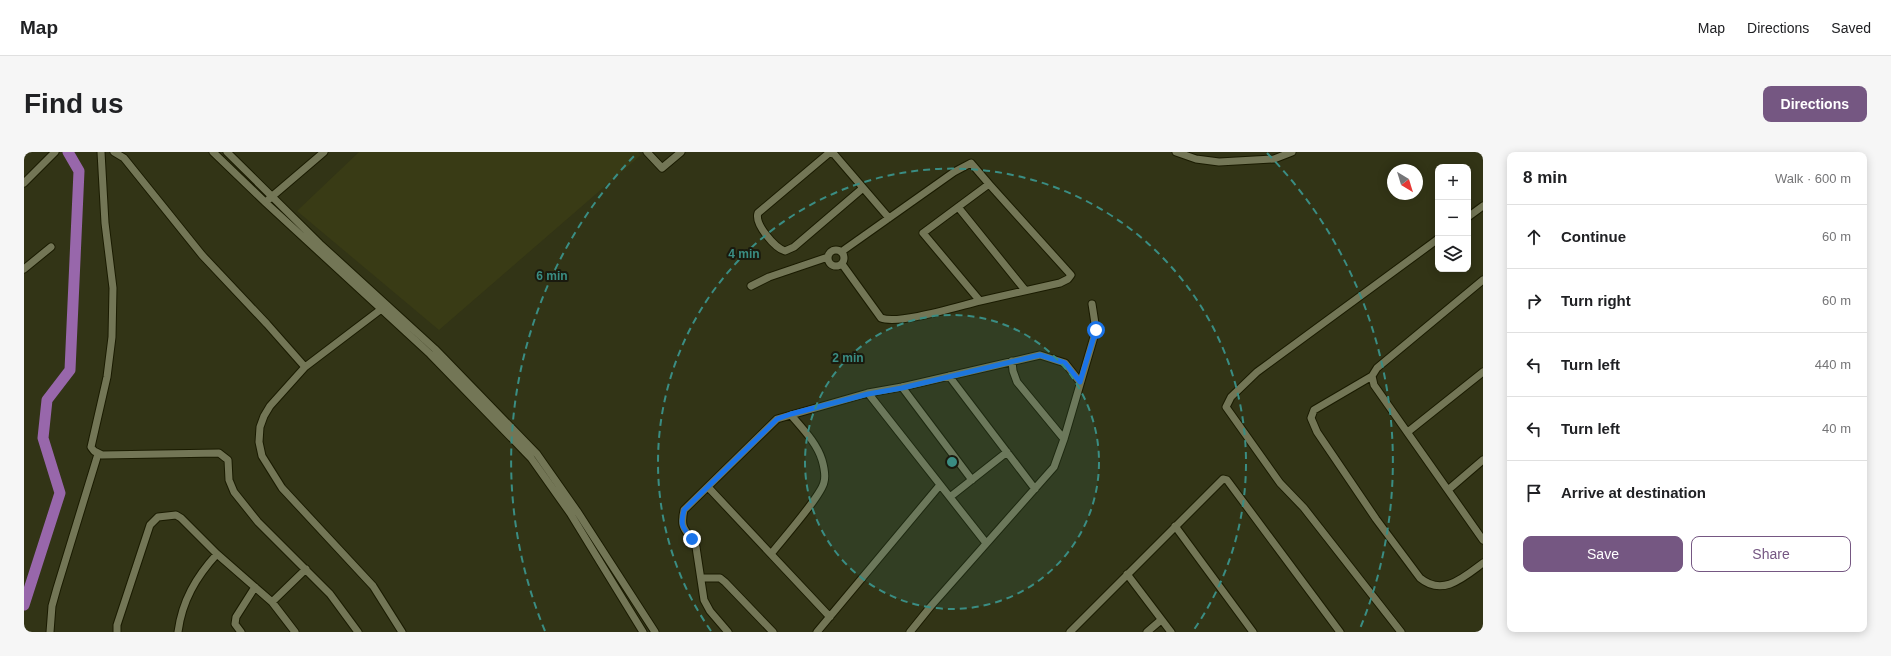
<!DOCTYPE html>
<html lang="en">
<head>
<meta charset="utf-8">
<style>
	body { margin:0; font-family:Arial,sans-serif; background:#f6f6f6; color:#202124 }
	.controls { position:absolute; right:12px; top:12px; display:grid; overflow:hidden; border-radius:8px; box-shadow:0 2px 10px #0003 }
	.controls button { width:36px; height:36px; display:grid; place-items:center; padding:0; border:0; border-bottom:1px solid #e0e0e0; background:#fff; color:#202124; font:20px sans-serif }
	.compass { position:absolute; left:1363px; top:12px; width:36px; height:36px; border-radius:50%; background:#fff; box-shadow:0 2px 10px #0003; rotate:142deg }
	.stop { position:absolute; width:12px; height:12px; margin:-9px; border:3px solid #1a73e8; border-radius:50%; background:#fff }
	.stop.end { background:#1a73e8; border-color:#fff; box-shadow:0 1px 4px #0008 }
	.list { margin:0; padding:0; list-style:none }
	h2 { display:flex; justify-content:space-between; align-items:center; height:52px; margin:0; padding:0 16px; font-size:17px }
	h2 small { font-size:13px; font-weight:400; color:#757577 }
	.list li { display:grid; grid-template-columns:26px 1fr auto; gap:12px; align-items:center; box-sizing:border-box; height:64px; padding:0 16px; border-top:1px solid #e0e0e0 }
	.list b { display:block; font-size:15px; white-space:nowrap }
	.list em { font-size:13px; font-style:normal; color:#757577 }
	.actions { display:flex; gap:8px; padding:12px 16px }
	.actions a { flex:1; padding:9px 0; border:1px solid #755782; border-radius:8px; text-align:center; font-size:14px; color:#755782 }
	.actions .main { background:#755782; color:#fff }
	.icon { flex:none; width:22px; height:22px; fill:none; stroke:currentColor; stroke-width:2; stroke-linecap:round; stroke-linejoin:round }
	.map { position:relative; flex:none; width:1459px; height:480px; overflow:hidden; border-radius:8px }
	header { display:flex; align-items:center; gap:24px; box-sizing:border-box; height:56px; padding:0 20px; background:#fff; border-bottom:1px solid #e0e0e0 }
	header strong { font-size:19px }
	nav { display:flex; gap:22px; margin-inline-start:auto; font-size:14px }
	.intro { display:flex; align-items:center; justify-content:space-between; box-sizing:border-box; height:96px; padding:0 24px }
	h1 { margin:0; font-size:28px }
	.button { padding:10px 18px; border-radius:8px; background:#755782; color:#fff; font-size:14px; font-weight:700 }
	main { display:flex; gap:24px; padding:0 24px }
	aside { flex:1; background:#fff; border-radius:8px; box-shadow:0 2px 10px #0003 }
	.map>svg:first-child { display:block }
</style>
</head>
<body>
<header>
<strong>Map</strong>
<nav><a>Map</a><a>Directions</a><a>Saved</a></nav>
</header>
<div class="intro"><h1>Find us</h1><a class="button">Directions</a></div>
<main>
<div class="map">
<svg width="1459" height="480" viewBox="0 0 1459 480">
	<rect width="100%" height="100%" fill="#323416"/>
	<path fill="#393b15" d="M335,0H614L617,3L415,178L273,59Z"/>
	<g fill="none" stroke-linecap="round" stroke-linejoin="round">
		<path stroke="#9867ab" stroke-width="11" d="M0,453L36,341L19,286L23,248L46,218L55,19L44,0"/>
		<g stroke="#1a1b00" stroke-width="9">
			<path id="minor" d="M77,0L81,71L89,136L88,185L83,225L67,295L70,299L78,303L195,301L204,308L205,328L210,340L234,370L306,442L334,480
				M90,0L100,6L178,103L243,172L281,215
				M189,0L241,50L406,202L507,306L546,361L619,480
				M203,0L296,92L411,197L513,302L553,359L631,480
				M623,0L638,16L657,0
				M1152,0L1172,7L1195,10L1250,7L1268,0
				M0,31L31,0
				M965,32L1047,123L1044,127L1036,131L956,149L899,81Z
				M839,36L770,95L761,99C751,96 730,72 734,61L805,1L810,2L865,66
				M245,47L300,0
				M934,55L1001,138
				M1444,65L1459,54
				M804 106a8 8 0 1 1 16 0a8 8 0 1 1-16 0Z
				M817,100L930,20L947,11L965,32
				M818,112L857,166C875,173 935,154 956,149
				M0,117L27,95
				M1459,128L1353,216L1348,224L1350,233L1459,388
				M727,134L745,125L804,105
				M360,155L281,215L246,254L240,264L236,275L235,290L238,304L258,336L349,434L378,480
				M988,209L989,219L993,230L1040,287
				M925,224L1011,337
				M1348,224L1290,258L1287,266L1293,280L1352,367L1396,426C1419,445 1440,425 1459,411
				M878,235L948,328
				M1385,279L1459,220
				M684,335L806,465
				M1424,338L1459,308
				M926,345L983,300
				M1151,374L1229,480
				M962,391L844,241L878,235L1016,203L1041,211L1056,230
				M747,402C757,389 798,343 800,330C802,323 800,315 798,308C793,291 778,276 767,263
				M1103,422L1147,480
				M678,426H696L701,430L749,480
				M248,450L282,417
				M26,480L28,454L33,436L74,302
				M93,480V473L126,373L134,365L152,363L157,366L193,402L248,450L271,480
				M154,480C158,449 172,425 193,402
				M217,480L211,472L212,465L231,435
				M704,480L686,459L680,448L672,395C664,377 655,380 660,358L753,267L844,241
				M793,480L916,333
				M886,480L907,454L1030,315L1040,287L1072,178L1068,152
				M1046,480L1199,327L1203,328L1316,480
				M1123,480L1137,468
				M1377,480L1280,356L1256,331L1202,255L1207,245L1233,220L1414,87"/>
		</g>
		<use href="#minor" stroke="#737656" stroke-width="7"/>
	</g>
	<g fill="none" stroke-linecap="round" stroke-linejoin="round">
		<path stroke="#1a73e8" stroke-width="5" d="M668,387C658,375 656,373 660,358L753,267L767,262L844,242L878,236L1016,203L1041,211L1056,230L1072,178"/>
	</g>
	<circle cx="928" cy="310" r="147" fill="#3a8d83" fill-opacity=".12"/>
	<g fill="none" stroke="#3a8d83" stroke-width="2" stroke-dasharray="7 5">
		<circle cx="928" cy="310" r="147"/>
		<path d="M687 479A294 294 0 1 1 1169 479"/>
		<path d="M521 479A441 441 0 0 1 613 1M1243 1A441 441 0 0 1 1335 479"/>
	</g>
	<circle cx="928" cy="310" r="6" fill="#3a8d83" stroke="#1a1a0e" stroke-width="2"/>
	<g font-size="12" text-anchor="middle" font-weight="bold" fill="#3a8d83" stroke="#1a1a0e" stroke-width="4" stroke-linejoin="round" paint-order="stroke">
		<text x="720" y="106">4 min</text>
		<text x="528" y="128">6 min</text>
		<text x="824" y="210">2 min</text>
	</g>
</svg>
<div class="controls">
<button>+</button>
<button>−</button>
<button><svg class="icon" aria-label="layers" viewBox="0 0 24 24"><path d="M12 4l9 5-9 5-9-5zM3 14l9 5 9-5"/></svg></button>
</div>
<svg class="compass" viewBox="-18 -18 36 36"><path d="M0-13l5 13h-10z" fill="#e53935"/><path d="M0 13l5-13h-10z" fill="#757577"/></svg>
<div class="stop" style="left:1072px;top:178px"></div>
<div class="stop end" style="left:668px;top:387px"></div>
</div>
<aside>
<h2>8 min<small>Walk · 600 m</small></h2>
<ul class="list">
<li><svg class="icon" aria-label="ahead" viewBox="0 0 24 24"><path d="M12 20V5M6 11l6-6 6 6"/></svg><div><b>Continue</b></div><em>60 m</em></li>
<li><svg class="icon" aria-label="right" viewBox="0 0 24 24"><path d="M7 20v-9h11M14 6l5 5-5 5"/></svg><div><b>Turn right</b></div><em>60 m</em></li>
<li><svg class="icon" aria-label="left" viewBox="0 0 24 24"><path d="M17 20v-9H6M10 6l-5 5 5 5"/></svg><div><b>Turn left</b></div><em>440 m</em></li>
<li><svg class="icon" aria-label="left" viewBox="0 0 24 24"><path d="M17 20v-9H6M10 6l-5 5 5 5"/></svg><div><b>Turn left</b></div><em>40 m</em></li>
<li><svg class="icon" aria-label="arrive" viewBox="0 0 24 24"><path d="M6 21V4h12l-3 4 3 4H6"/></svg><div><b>Arrive at destination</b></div></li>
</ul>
<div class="actions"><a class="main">Save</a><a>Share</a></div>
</aside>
</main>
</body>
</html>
